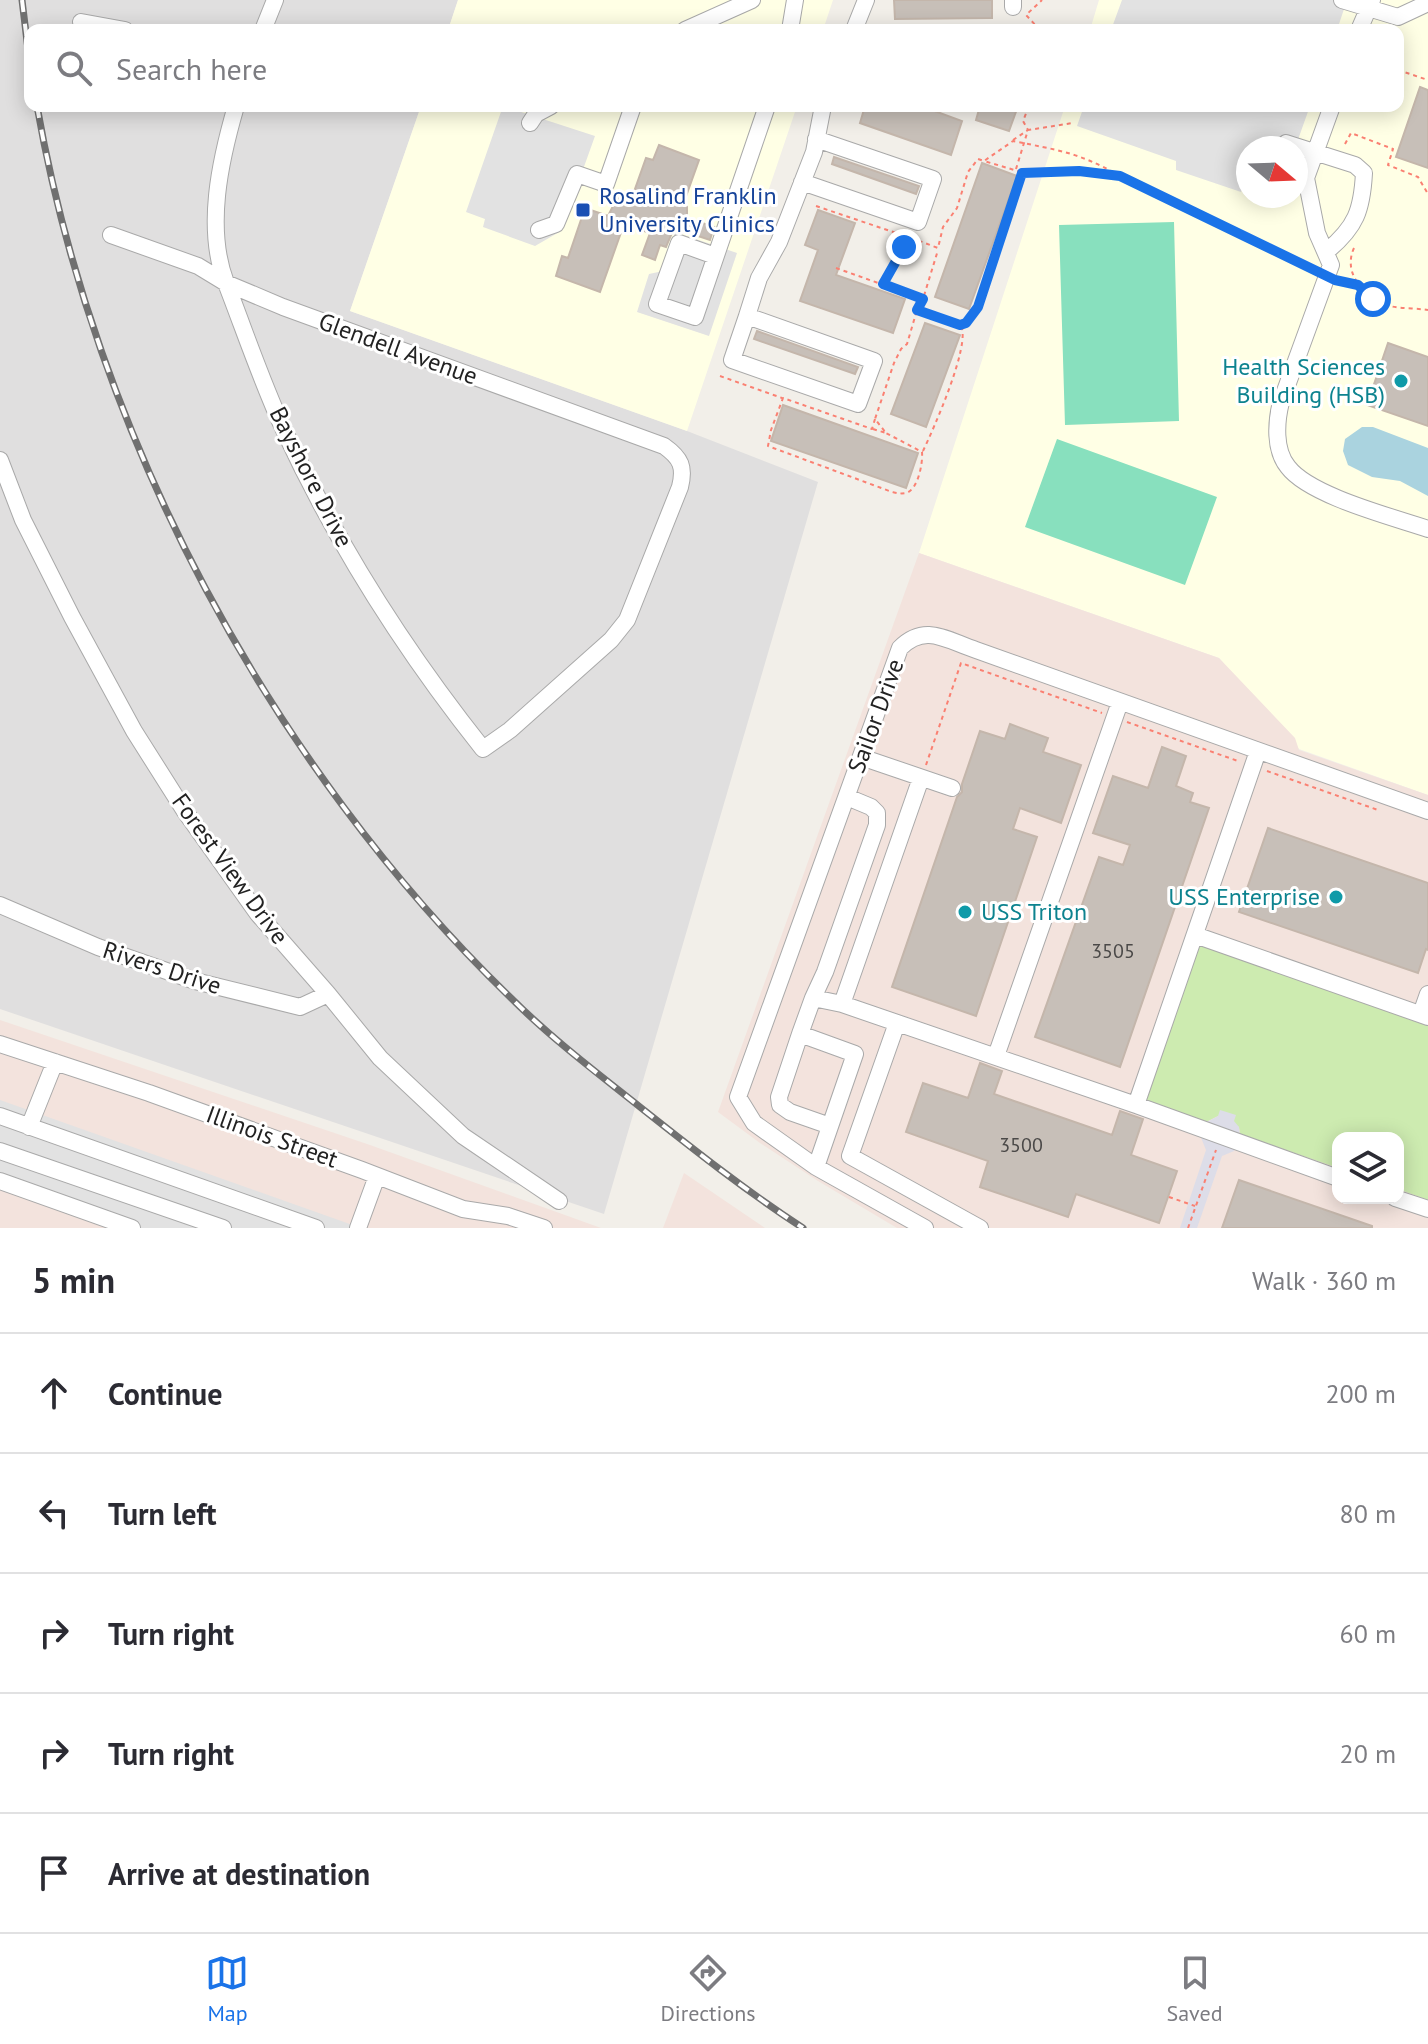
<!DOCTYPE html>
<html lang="en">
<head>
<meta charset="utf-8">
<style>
	body { margin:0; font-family:"PT Sans",sans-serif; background:#f2f2f3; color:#2b2b33 }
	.controls { position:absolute; right:24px; bottom:24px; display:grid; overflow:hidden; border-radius:16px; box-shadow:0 4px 20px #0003 }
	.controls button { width:72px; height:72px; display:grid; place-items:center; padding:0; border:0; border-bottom:2px solid #e1e1e2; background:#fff; color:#2b2b33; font:40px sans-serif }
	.compass { position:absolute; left:1236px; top:136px; width:72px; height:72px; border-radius:50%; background:#fff; box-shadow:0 4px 20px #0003; rotate:109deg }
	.stop { position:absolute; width:24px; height:24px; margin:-18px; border:6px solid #1a73e8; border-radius:50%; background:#fff }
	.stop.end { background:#1a73e8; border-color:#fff; box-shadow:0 2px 8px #0008 }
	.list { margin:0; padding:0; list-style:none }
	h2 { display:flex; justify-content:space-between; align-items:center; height:104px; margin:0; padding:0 32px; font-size:34px }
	h2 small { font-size:26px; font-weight:400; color:#7c7c81 }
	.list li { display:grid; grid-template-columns:52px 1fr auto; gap:24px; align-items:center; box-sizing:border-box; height:120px; padding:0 32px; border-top:2px solid #e1e1e2 }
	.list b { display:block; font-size:30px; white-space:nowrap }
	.list em { font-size:26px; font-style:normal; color:#7c7c81 }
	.icon { flex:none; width:44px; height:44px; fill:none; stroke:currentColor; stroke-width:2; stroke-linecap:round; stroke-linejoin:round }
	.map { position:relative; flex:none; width:1428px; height:1228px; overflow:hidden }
	.search { position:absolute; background:#fff; box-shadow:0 4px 20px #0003; left:24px; right:24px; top:24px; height:88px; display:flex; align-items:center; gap:20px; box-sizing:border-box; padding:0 28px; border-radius:16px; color:#7c7c81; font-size:30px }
	.sheet { height:704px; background:#fff }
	nav { display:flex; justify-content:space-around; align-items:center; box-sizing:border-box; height:112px; border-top:2px solid #e1e1e2; background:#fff; font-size:22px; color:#7c7c81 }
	nav a { display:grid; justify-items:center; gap:4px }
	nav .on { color:#1a73e8 }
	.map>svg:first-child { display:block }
</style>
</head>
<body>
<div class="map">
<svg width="1428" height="1228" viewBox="0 0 1428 1228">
	<rect width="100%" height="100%" fill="#f2efe9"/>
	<path fill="#e0dfdf" d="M0,0H458L448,30H30V106H421L350,311L687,431L818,482L604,1214L0,1009Z"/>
	<path fill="#ffffe5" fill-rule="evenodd" d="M458,0H833L823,30H448Z
		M1099,0H1428V795L1299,749L1219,658L919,553L1065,106H1398V30H1090ZM1248,148H1296V196H1248Z
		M421,106H797L687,431L350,311Z"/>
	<path fill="#f3e3dd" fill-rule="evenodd" d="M919,553L1219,658L1295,738L1299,750L1428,795V1228H897L818,1181L760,1143L718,1112ZM1338,1138H1398V1198H1338Z
		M0,1020L370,1145L601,1228H0Z
		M684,1173L765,1228H663Z"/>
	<path fill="#cdebb0" d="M1199,945L1428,1026V1200L1398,1189V1138H1338V1168L1240,1134L1239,1127L1218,1116L1206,1122L1145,1101Z"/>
	<path fill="#88e0be" d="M1174,222L1179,421L1065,425L1059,225Z
		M1057,439L1217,497L1185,585L1025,527Z"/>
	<path fill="#e2e2e2" d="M1122,0H1347L1337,30H1111Z
		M503,106L595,136L561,231L535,246L483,227L485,219L466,212Z
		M1084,106H1310L1295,148L1276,143L1274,148H1248V171L1241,192L1176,170V161L1077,126Z
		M675,232L737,253L709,336L637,312L649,274L663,271Z
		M0,1100L361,1228H111L0,1188Z"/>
	<path fill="#dddde8" d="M1220,1110L1236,1115L1234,1121L1239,1127L1240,1140L1234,1151L1222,1156L1197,1228H1180L1206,1150L1200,1135L1205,1123L1218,1116Z"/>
	<path fill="#aad3df" d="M1362,427H1373L1428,448V496L1400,481L1372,477L1348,465L1343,451L1345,439Z"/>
	<path fill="#c7bfb8" stroke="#c4b6ab" stroke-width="2" d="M894,0H992V18L895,19Z
		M1420,87L1428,90V168L1396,157Z
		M865,106H921L962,121L951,155L860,123Z
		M980,106H1018L1009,131L976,120Z
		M659,145L699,160L684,202L687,207V218L714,227L710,240L674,228L666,247L660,245L655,260L642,255L650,233L624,224L600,292L556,276L562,256L568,258L585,208L608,216L617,198L630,203L646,158L653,160Z
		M834,157L919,186L916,194L832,164Z
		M982,163L1017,176L969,309L935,297Z
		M818,210L855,223L836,275L905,299L893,333L800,301L818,250L805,245Z
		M925,323L960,335L926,427L891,414Z
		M757,331L858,367L855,374L754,339Z
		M1388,343L1428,357V426L1367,405Z
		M783,405L918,453L906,488L771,441Z
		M1010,724L1048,738L1043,752L1081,765L1061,823L1020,808L1013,829L1037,837L976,1016L892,987L957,797L962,792V784L980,731L1005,739Z
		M1162,747L1186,756L1176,786L1193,793L1190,802L1209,808L1120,1067L1035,1037L1099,857L1123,865L1130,845L1093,833L1113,776L1148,788Z
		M1268,828L1428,883V950L1426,949L1418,973L1239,912Z
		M980,1063L1002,1071L994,1094L1112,1135L1120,1111L1143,1119L1131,1155L1177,1171L1159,1223L1076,1194L1068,1217L980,1187L988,1161L906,1132L923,1083L968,1098Z
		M1239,1180L1372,1226V1228H1222Z"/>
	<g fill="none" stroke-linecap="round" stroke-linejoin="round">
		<g stroke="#a9a9a9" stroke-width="18">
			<path id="minor" d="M1013,0V7
				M1342,0L1398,17L1428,3
				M81,22L125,30
				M263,30L275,0
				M685,30L752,0
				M790,30L795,0
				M854,30L866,0
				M1359,30L1372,0
				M1332,106L1306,178L1317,233L1331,265L1281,402C1276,422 1274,450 1288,467C1310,496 1393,517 1428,529
				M530,123L536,114L551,106
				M1286,143L1355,165L1364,173C1362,210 1356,227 1327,251
				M802,182L918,222L933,179L816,139
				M539,230L556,224L577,174L606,184L633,106
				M111,235L198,266L226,283L283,307L664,446C681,458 685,467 680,487L627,620L611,640L510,730L483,749C405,651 337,544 284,430C262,383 245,332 226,283C205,228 220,161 236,106
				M715,256L679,243L657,304L695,317L767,106
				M747,316L874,361L858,404L732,360Z
				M747,316L759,278L779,242L814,152L823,106
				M0,460L23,520L72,617L134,731L184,810L258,914L328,994L380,1058L463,1136L559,1201
				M861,757L952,788
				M0,905L98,947L195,981L300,1007L328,994
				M1195,935L1428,1017
				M813,998L825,972L877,825V813L871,807L847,797
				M842,1004L921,778
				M1421,1014L1428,994
				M897,1023L850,1156L980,1228
				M800,1034L813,998L842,1004L1136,1105L1338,1178
				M0,1044L149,1093L362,1170L463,1209L508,1216L544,1228
				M996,1056L1120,702
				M1136,1105L1258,751
				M0,1116L316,1228
				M29,1127L55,1062
				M0,1151L223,1228
				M816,1167L855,1054L800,1034L779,1097L780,1105L790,1112L830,1126
				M0,1181L132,1228
				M1395,1198L1428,1209
				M358,1228L377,1176
				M925,1228L816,1167L754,1123L738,1097L900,648C925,623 946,640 976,650L1428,811"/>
		</g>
		<path stroke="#fa8072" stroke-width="2" stroke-dasharray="4 4" stroke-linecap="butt" d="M1040,30L1026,15L1042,0
			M1398,70L1428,80
			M1013,140L1028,130L1023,121L1029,106
			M1345,144L1351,133L1393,149L1388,165L1418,177L1428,194
			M1016,169L1028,130L1073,123
			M1021,172L984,161L1013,141C1057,150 1078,152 1118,175
			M816,206L908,237
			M1354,248C1342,274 1365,298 1390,306C1401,309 1416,308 1428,310
			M836,268L923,299L938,250
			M1340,281L1358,285
			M883,284L909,237L938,248L943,227L957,208L968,172L978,159L984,161
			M917,310L960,325L966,323L978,307L1022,173L1027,171H1079L1120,176L1313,267
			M720,376L782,398
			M875,419L872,429L783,398L771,430L768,446L892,492C897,493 901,494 906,493C918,490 923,463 922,452L886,433
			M873,429L886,433L875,419L894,363L901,349L907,344L917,310L923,299
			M923,451C933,430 971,345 961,326
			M1127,722L1238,761
			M926,765L961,663L1102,713
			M1267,771L1378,810
			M1169,1197L1195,1206
			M1188,1228L1216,1150"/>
		<use href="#minor" stroke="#fff" stroke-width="16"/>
		<g stroke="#707070" stroke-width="7">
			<path id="rail" d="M22,0L30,66
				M37,106C95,436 270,765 511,998C551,1038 596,1072 640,1107C693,1149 746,1191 803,1228"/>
		</g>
		<use href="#rail" stroke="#fff" stroke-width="4" stroke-dasharray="12" stroke-linecap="butt"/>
	</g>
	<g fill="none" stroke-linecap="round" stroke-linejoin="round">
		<path stroke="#1a73e8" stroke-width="10" d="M904,247L883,284L923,299L917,310L960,325L966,323L978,307L1022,173L1079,171L1120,176L1335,280L1358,285L1373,299"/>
	</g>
	<rect fill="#1a4fb4" stroke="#fff" stroke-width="3" x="575" y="202" width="16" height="16" rx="4"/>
	<g fill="#0f9aa8" stroke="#fff" stroke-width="3">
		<circle cx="1401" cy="381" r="8"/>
		<circle cx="1336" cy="897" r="8"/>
		<circle cx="965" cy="912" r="8"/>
	</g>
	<g text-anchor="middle" stroke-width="6" stroke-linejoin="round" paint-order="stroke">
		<g font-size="20" fill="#4b4948">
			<text x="1113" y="958">3505</text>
			<text x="1021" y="1152">3500</text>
		</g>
		<g font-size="24" fill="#164399" stroke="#fff" text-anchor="start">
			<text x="599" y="204">Rosalind Franklin<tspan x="599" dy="28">University Clinics</tspan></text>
		</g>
		<g font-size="24" fill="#222" stroke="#fff">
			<text transform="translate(398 349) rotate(20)" y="8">Glendell Avenue</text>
			<text transform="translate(311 477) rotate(63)" y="8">Bayshore Drive</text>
			<text transform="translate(876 716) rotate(-70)" y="8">Sailor Drive</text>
			<text transform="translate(230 869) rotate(54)" y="8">Forest View Drive</text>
			<text transform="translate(162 968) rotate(18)" y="8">Rivers Drive</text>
			<text transform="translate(272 1137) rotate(20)" y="8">Illinois Street</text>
		</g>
		<g font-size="24" fill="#0d838f" stroke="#fff" text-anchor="end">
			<text x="1385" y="375">Health Sciences<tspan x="1385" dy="28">Building (HSB)</tspan></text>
			<text x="1320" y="905">USS Enterprise</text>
			<text x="981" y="920" text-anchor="start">USS Triton</text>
		</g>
	</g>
</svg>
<div class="controls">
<button><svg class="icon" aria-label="layers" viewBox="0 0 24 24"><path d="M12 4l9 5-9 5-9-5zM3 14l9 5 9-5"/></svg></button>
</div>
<svg class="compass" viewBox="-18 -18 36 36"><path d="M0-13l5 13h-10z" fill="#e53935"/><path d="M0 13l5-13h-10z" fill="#7c7c81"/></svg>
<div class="stop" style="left:1373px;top:299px"></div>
<div class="stop end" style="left:904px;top:247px"></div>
<div class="search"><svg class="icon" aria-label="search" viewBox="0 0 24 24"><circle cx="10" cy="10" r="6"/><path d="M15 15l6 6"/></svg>Search here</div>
</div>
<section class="sheet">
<h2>5 min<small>Walk · 360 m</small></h2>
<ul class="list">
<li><svg class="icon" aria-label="ahead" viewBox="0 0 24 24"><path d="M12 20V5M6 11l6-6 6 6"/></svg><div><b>Continue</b></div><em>200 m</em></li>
<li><svg class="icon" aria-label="left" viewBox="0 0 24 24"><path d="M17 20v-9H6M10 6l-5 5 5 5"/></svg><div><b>Turn left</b></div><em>80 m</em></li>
<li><svg class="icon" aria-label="right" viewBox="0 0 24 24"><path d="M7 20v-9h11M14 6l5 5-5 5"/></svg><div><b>Turn right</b></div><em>60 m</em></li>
<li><svg class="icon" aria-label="right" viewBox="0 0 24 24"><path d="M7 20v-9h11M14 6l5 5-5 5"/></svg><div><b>Turn right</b></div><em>20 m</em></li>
<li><svg class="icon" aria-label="arrive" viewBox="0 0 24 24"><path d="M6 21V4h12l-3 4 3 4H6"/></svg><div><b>Arrive at destination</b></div></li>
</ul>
</section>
<nav>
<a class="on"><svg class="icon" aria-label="map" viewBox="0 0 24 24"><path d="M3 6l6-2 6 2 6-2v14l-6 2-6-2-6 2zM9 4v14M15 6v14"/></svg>Map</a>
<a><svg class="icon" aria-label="directions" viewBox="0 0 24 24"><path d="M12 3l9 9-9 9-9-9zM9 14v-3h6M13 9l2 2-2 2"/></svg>Directions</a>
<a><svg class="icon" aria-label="saved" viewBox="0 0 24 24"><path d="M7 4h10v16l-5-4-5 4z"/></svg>Saved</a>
</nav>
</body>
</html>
